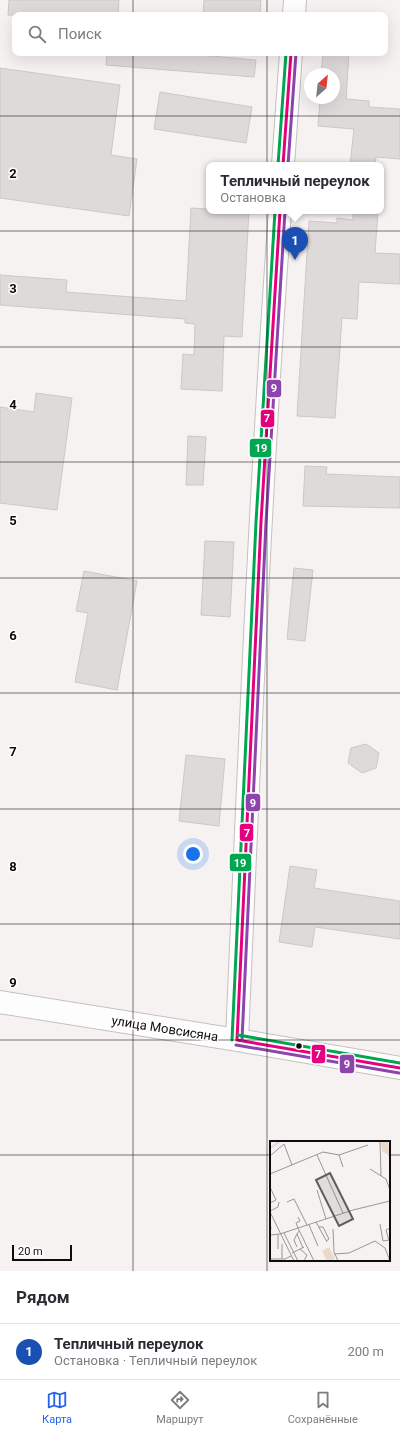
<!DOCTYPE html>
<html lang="ru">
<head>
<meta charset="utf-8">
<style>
	body { margin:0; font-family:Roboto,sans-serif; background:#f2f2f3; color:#2b2b33 }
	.compass { position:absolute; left:304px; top:68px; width:36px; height:36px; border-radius:50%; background:#fff; box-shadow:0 4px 16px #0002; rotate:27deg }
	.scale { position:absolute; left:12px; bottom:10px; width:60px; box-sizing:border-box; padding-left:4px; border:2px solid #0f0b0b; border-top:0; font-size:11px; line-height:14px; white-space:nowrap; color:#0f0b0b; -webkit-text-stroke:3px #fff; paint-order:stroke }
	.you { position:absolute; left:193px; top:854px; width:14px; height:14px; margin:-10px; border:3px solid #fff; border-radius:50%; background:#1a73e8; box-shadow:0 0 0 6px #1a73e833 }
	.badge { display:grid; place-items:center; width:26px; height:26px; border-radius:50%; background:#2563eb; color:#fff; font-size:13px; font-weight:700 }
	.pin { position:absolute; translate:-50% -33px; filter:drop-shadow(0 1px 2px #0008) }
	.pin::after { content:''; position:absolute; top:21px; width:14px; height:12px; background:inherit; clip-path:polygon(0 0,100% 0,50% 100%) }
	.popup { position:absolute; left:206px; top:162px; width:178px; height:52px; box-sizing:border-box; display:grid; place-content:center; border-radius:8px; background:#fff; filter:drop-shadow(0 1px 3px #0005); font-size:13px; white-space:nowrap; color:#7c7c81 }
	.popup b { font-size:15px; color:#2b2b33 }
	.popup::after { content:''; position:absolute; left:50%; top:100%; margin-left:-8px; border:8px solid transparent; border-top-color:#fff }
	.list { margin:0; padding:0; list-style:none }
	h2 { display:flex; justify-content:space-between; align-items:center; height:52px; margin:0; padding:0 16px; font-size:17px }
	h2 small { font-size:13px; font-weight:400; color:#7c7c81 }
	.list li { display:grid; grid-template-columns:26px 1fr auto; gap:12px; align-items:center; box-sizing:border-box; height:56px; padding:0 16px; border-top:1px solid #e1e1e2 }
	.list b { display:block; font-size:15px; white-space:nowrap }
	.list p { margin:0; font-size:13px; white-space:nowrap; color:#7c7c81 }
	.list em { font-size:13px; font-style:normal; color:#7c7c81 }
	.icon { flex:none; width:22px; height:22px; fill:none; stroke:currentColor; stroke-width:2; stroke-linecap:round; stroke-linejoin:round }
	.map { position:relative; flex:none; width:400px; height:1271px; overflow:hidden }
	.search { position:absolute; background:#fff; box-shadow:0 4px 16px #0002; left:12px; right:12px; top:12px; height:44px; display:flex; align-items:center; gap:10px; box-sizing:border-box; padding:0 14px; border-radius:8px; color:#7c7c81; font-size:15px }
	.sheet { height:108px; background:#fff }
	nav { display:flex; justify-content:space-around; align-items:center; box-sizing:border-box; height:56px; border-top:1px solid #e1e1e2; background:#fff; font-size:11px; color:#7c7c81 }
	nav a { display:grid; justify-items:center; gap:2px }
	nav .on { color:#2563eb }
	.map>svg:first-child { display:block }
</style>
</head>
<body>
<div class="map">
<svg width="400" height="1271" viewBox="0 0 400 1271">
	<rect width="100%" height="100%" fill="#f7f2f2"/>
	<path fill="#dedada" stroke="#ccc8c8" d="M9,0H119L118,15H8Z
		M204,0H261L260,15H203Z
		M107,53H178L256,60L254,77L106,65Z
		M323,53H349L346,99L369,101V107L400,109V159L376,157L375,165H350L354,129L318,126L320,98H334V74H321Z
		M0,68L120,85L111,155L137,159L129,216L0,198Z
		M160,92L252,107L246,143L154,129Z
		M191,208L209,209V211H249L242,337L224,336L222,391L181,389L183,354L194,355L195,324L185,323V319L0,305V275L67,280L66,292L186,301Z
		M353,211H378L375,253L400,254V284L359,282L357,319L342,318L335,418L297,416L309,221L337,223V218L353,220Z
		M36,393L72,398L57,510L0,503V407L34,412Z
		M188,436L206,437L203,485H186Z
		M305,466L327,467L326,474L400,477V508L303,506Z
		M205,541L234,542L230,617L201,615Z
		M294,568L313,570L305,641L287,639Z
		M84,571L137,581L117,690L75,682L88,613L76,611Z
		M366,744L379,753L376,768L362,773L348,763L351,748Z
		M186,755L225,759L219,826L179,821Z
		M290,866L317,870L314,888L400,901V939L315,927L312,947L279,942Z"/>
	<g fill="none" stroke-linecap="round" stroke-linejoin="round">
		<g stroke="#c5c0c0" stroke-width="24">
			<path id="minor" d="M294,15L295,0
				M283,165L291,53
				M0,1002L237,1040L400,1068
				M237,1040C249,764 260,487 280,211"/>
		</g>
		<use href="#minor" stroke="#fefdfd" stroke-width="22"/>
		<g stroke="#fff" stroke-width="6">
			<path id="bus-1" d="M283,165L291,53
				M237,1040L261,522L280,211
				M237,1040L400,1068"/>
		</g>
		<g stroke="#fff" stroke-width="6">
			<path id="bus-2" d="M288,165L296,53
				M242,1040L266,522L285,211
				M236,1045L399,1073"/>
		</g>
		<g stroke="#fff" stroke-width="6">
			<path id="bus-3" d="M278,165L286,53
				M238,1035L400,1063
				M232,1040L256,522L275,211"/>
		</g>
		<use href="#bus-1" stroke="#e5007d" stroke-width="3"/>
		<use href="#bus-2" stroke="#8e44ad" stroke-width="3"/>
		<use href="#bus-3" stroke="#00a651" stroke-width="3"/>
	</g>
	<path fill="none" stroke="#0f0b0b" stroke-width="1" stroke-opacity="0.55" d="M133,0V15M267,0V15M133,53V1271M267,53V1271M0,116H400M0,231H400M0,347H400M0,462H400M0,578H400M0,693H400M0,809H400M0,924H400M0,1040H400M0,1155H271M389,1155H400"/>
	<circle fill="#0f0b0b" stroke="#fff" stroke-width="1.5" cx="299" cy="1046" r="3.5"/>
	<g text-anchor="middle" stroke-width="3" stroke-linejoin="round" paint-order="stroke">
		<g font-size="13" fill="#0f0b0b" stroke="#fff">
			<text transform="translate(165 1028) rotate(9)" y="5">улица Мовсисяна</text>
		</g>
	</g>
	<g transform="translate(270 1141)">
		<rect width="120" height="120" fill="#f7f2f2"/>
		<path d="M111,0H118L120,19L117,13L112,10ZM59,106L65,118L57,120L52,110Z" fill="#ead9ca"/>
		<path fill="none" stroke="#efceed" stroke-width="2" d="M0,7L11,0"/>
		<path fill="none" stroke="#9a9696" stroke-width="1" d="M110,0L111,35M47,14L73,72M69,14L73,26M0,15L14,3L22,24M100,28L116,38L120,49M0,33L53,11L69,14L98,4M0,46L6,59L0,62M47,49L56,78M17,61L24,58L37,84M0,70L8,66L9,61M0,71L24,120M28,76L30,80L26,82L28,87L44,120M46,81L57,101M110,83L113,100L119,99L116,89L120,87M39,84L48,105M1,86L0,94L10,93M49,86H53L59,98L56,100M63,88L64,111L68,120M29,90L27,93L33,107M14,92L28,120M8,93V108M10,93L83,69L120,60M27,93L24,99L27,106M12,103V118M30,108L37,114L34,120M22,112L34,106M64,113L79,112L105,100L115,107L120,120M0,118H15L21,115"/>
		<path fill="#605c5c" fill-opacity="0.15" stroke="#605c5c" stroke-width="2" d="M60,32L83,78L69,85L46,39Z"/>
		<rect width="120" height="120" fill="none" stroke="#0f0b0b" stroke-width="2"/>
	</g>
	<g font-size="13" text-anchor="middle" font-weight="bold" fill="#0f0b0b" stroke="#fff" stroke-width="3" stroke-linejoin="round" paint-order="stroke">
		<text x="13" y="178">2</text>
		<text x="13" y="293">3</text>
		<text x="13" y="409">4</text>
		<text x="13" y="525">5</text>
		<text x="13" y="640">6</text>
		<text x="13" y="756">7</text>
		<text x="13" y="871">8</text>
		<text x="13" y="987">9</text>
	</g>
	<g stroke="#fff" stroke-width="1.5">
		<rect x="266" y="379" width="16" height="19" rx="4" fill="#8e44ad"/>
		<rect x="260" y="409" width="15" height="19" rx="4" fill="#e5007d"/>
		<rect x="249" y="438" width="23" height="20" rx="4" fill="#00a651"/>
		<rect x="245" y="793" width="16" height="19" rx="4" fill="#8e44ad"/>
		<rect x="239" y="823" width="15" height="19" rx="4" fill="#e5007d"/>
		<rect x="229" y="853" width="23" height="19" rx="4" fill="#00a651"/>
		<rect x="311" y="1044" width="15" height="20" rx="4" fill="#e5007d"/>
		<rect x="339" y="1054" width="16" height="20" rx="4" fill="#8e44ad"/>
	</g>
	<g font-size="11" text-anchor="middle" font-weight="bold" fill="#fff">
		<text x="274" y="392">9</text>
		<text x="267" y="422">7</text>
		<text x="261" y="452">19</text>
		<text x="253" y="807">9</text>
		<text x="247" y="837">7</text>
		<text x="240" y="867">19</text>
		<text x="318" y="1058">7</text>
		<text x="347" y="1068">9</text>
	</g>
</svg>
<svg class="compass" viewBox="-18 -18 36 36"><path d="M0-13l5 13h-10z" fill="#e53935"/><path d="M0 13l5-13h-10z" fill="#7c7c81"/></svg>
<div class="scale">20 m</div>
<div class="you"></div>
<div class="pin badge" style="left:295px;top:260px;background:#1a4fb4">1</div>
<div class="popup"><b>Тепличный переулок</b>Остановка</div>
<div class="search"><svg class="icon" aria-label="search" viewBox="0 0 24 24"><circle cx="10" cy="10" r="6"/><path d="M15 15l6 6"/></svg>Поиск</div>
</div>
<section class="sheet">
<h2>Рядом<small></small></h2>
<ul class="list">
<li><span class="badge" style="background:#1a4fb4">1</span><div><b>Тепличный переулок</b><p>Остановка · Тепличный переулок</p></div><em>200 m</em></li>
</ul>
</section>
<nav>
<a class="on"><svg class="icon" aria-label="map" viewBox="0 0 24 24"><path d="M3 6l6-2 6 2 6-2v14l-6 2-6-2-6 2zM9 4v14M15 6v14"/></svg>Карта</a>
<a><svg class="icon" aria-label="directions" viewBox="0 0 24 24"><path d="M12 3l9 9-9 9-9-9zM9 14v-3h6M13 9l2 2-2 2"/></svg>Маршрут</a>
<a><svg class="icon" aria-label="saved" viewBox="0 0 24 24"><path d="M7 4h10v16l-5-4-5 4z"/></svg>Сохранённые</a>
</nav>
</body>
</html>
